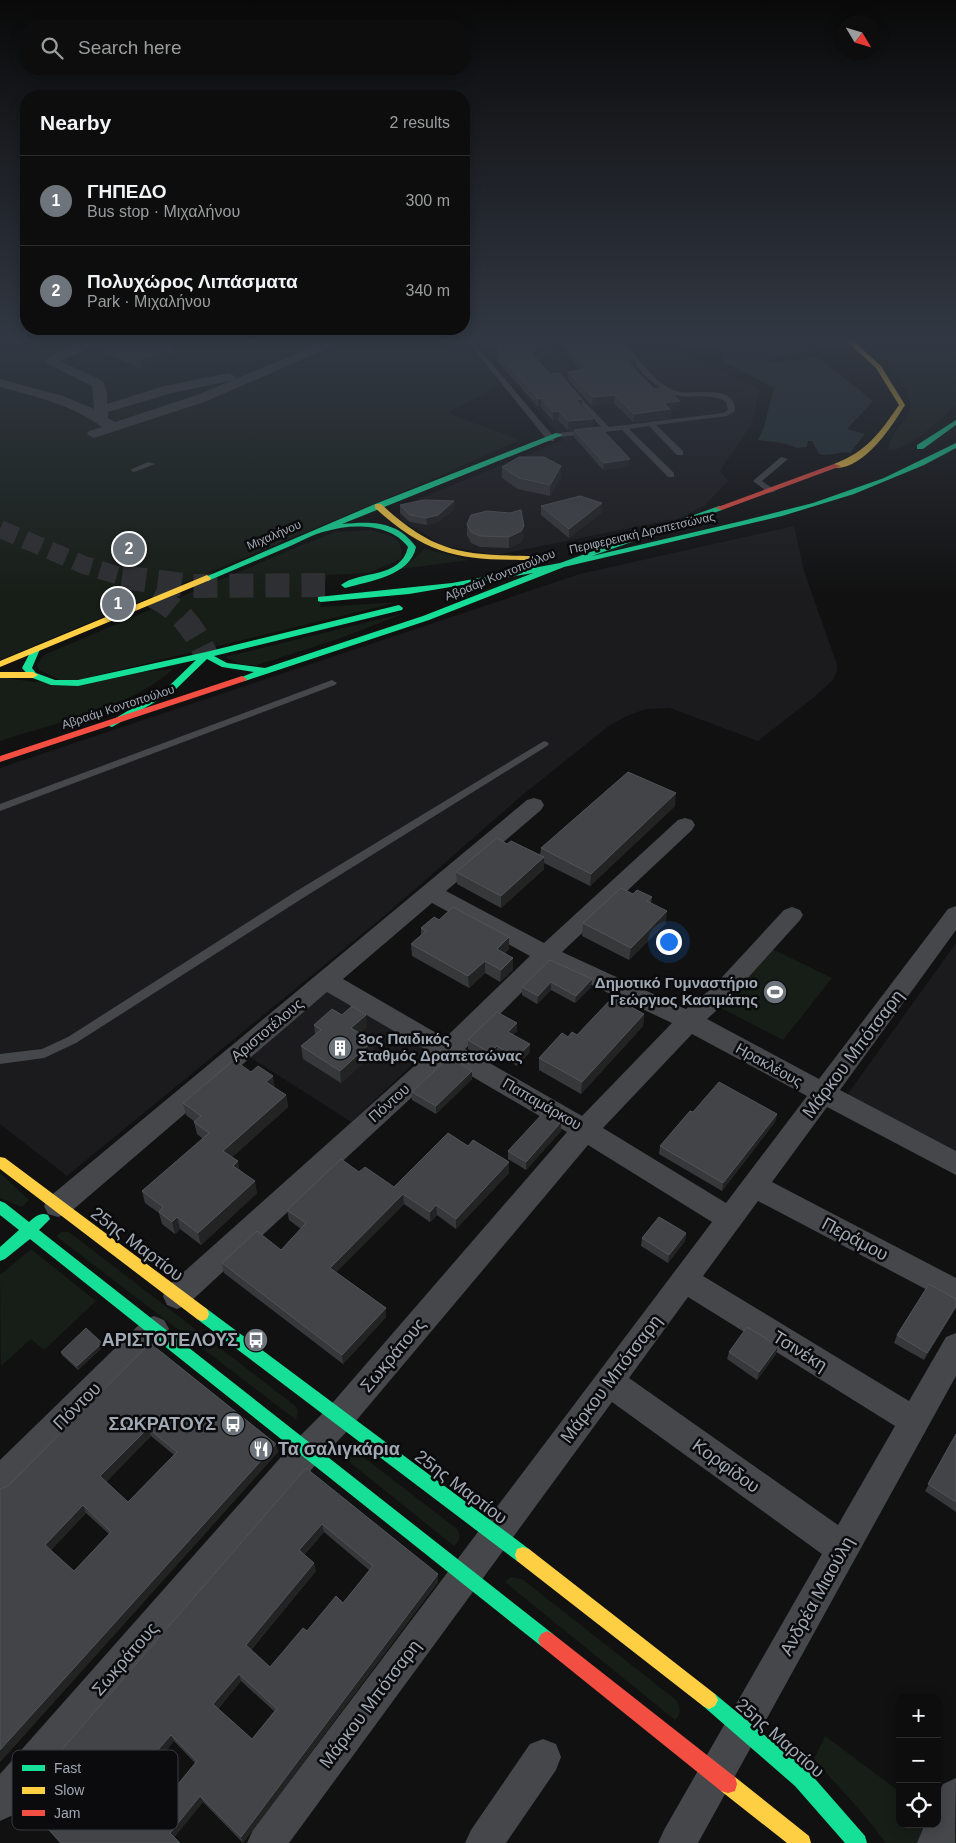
<!DOCTYPE html>
<html lang="en">
<head>
<meta charset="utf-8">
<style>
	body { margin:0; font-family:Helvetica,sans-serif; background:#1b1b1b; color:#f1f3f6 }
	.controls { position:absolute; right:15px; bottom:15px; display:grid; overflow:hidden; border-radius:10px; box-shadow:0 2px 12px #0003 }
	.controls button { width:45px; height:45px; display:grid; place-items:center; padding:0; border:0; border-bottom:1px solid #2d2d2e; background:#0d0d0d; color:#f1f3f6; font:25px sans-serif }
	.compass { position:absolute; left:836px; top:15px; width:45px; height:45px; border-radius:50%; background:#0d0d0d; box-shadow:0 2px 12px #0003; rotate:128deg }
	.you { position:absolute; left:668px; top:941px; width:18px; height:18px; margin:-12px; border:4px solid #fff; border-radius:50%; background:#1a73e8; box-shadow:0 0 0 8px #1a73e833 }
	.badge { display:grid; place-items:center; width:32px; height:32px; border-radius:50%; background:#6e747b; color:#fff; font-size:16px; font-weight:700 }
	.pin { position:absolute; translate:-50% -50%; border:2px solid #fff; box-shadow:0 1px 5px #0006 }
	.list { margin:0; padding:0; list-style:none }
	h2 { display:flex; justify-content:space-between; align-items:center; height:65px; margin:0; padding:0 20px; font-size:21px }
	h2 small { font-size:16px; font-weight:400; color:#9a9c9d }
	.list li { display:grid; grid-template-columns:32px 1fr auto; gap:15px; align-items:center; box-sizing:border-box; height:90px; padding:0 20px; border-top:1px solid #2d2d2e }
	.list b { display:block; font-size:19px; white-space:nowrap }
	.list p { margin:0; font-size:16px; white-space:nowrap; color:#9a9c9d }
	.list em { font-size:16px; font-style:normal; color:#9a9c9d }
	.icon { flex:none; width:28px; height:28px; fill:none; stroke:currentColor; stroke-width:2; stroke-linecap:round; stroke-linejoin:round }
	.map { position:relative; flex:none; width:956px; height:1843px; overflow:hidden }
	.search { position:absolute; background:#0d0d0d; box-shadow:0 2px 12px #0003; left:20px; top:20px; width:450px; height:55px; display:flex; align-items:center; gap:12px; box-sizing:border-box; padding:0 18px; border-radius:20px; color:#9a9c9d; font-size:19px }
	.panel { position:absolute; background:#0d0d0d; box-shadow:0 2px 12px #0003; left:20px; top:90px; width:450px; height:245px; border-radius:20px }
	.map>svg:first-child { display:block }
</style>
</head>
<body>
<div class="map">
<svg width="956" height="1843" viewBox="0 0 956 1843">
	<rect width="100%" height="100%" fill="#111"/>
	<path fill="#1b1b1d" d="M477,339H655L760,390L751,425L720,471L728,481L704,506L680,518L497,555L444,546L401,520L400,514L402,509L406,504L563,440Z
		M794,526L804,571L837,665V671L833,680L813,698L758,741L670,708L646,709L629,715L610,725L520,797L389,912L67,1176L0,1124V768L580,574Z
		M956,943V1151L847,1095Z
		M328,988L429,1049L351,1122L248,1056Z"/>
	<path fill="#171e17" d="M0,339H472L464,341L493,372L496,385L485,394L453,410L450,414L520,440L433,479L0,660Z
		M858,339H956V405C943,417 906,453 888,450C891,431 905,424 910,409C916,389 871,351 858,339Z
		M370,530C389,535 404,535 401,559L369,573L327,575L320,607L399,602L94,676L62,681L39,670L37,665L44,655L300,546L335,532Z
		M424,549L470,560L400,569L419,555Z
		M405,613L341,638L257,665H244L225,657Z
		M173,669C131,708 54,723 0,741V677L34,682Z
		M768,947L832,978L783,1040L717,1006Z
		M0,1173L29,1200L22,1207L0,1198Z
		M62,1232H69L294,1405L298,1410L296,1420L56,1236Z
		M31,1249L96,1301L44,1350L31,1339L1,1366L0,1275Z
		M352,1451L358,1453L457,1529C461,1536 460,1541 454,1546L342,1456Z
		M511,1577L522,1579L676,1700C680,1707 682,1714 675,1720L505,1582Z
		M825,1736L900,1792V1824H937V1820L956,1834V1843H886L864,1815L814,1759Z"/>
	<path fill="#232f33" d="M697,339H800L813,351L798,352L766,361L768,363L818,357L873,401L847,429L865,434L850,453C839,451 829,457 819,454L812,441H808L807,447L797,448L783,443L758,440L764,427L774,388L724,362L722,352Z"/>
	<g fill="none" stroke-linecap="round" stroke-linejoin="round">
		<path stroke="#2e2f32" stroke-width="18" stroke-dasharray="18 9" stroke-linecap="butt" d="M0,529L84,565L127,578"/>
		<path stroke="#2e2f32" stroke-width="24" stroke-dasharray="24 12" stroke-linecap="butt" d="M122,577L192,586L325,585
			M153,596C180,609 194,628 206,655"/>
		<path fill="#45474a" fill-rule="evenodd" d="M615,339H622C637,356 653,382 675,391C690,396 720,386 732,400C734,403 735,408 735,411L727,416L656,425L683,451V455H677L649,426L629,429L674,473V477H668L622,430L559,437L555,435L559,433L602,428L570,392L569,391L572,389L609,427L723,413L728,410L726,402C712,393 696,398 681,396C653,392 631,360 615,339Z
			M473,346H477L554,437V441H548L473,348Z
			M781,457L788,459L762,481L776,491L769,493L753,481Z
			M148,462L155,464L134,472L130,470Z
			M332,680L337,683L335,685L0,811V804Z
			M544,741L547,742L549,744L547,746L303,898L76,1043L44,1058L0,1064V1054L42,1049L68,1037L295,892Z"/>
		<path fill="#45474a" fill-rule="evenodd" d="M92,339H110L60,361L103,381L107,392V404L164,386L229,373L236,377L234,380L172,393L108,412V418L115,422L197,395L332,339H349L207,401L94,438L87,434L89,431L102,427C72,405 35,396 0,387V379L63,396L94,409L92,386L44,362L51,355Z
			M213,339H228L222,343Z
			M534,798L541,800L544,805L541,810L446,891L544,943L678,820L685,818L692,820L695,825L692,830L562,952L686,1009L711,989L784,910L792,907L800,910L803,915L800,920L727,1001L707,1019L819,1079L948,909L956,906V930L840,1090L956,1151V1175L827,1107L772,1182L956,1278V1305L758,1201L703,1276L909,1401L946,1337L956,1333V1376L698,1843H658L664,1830L822,1554L612,1402L289,1843H247L253,1830L712,1222L588,1145L350,1428L318,1462L13,1815L0,1821V1774L296,1440L328,1408L567,1132L449,1063L187,1305L177,1309L167,1305L163,1296L167,1287L430,1052L327,992L68,1214L58,1217L48,1214L44,1206L48,1198L527,800ZM432,903L530,956L445,1038L343,979ZM549,965L672,1023L582,1116L465,1049ZM692,1034L807,1096L726,1203L603,1128ZM688,1297L895,1426L838,1525L629,1378Z
			M154,1316L164,1320L169,1329L164,1338L11,1493L0,1498V1460L144,1320Z
			M543,1739L556,1744L561,1757L556,1770L506,1843H465L471,1830L530,1744Z
			M956,1778L955,1843H917L925,1824H937V1796L943,1784Z"/>
		<path fill="#16e098" fill-rule="evenodd" d="M956,420V425L923,449H917V445Z
			M556,433L563,435L342,524C372,521 398,521 416,547C410,576 370,581 345,588L341,585C360,570 401,579 408,547C392,524 352,523 327,531C313,534 300,542 288,547C262,558 236,569 210,580L207,581L203,578L375,504Z
			M956,443V448L924,465L854,494L782,516L564,567L429,620L245,681H239L237,679L254,672L222,667L207,659L174,691L112,727L109,726V722L168,687L196,660L78,686L51,685L30,677L22,668L32,649L36,646L40,649L32,668L36,673L55,680H78L206,652L399,605L403,608L402,610L214,656L227,663L265,668L423,616L533,573L409,594L321,602L318,601V597L452,583L560,563L719,506H722V510L592,556L742,521L813,503L884,478Z
			M0,1201L5,1203L29,1222C35,1217 40,1212 48,1215L50,1219L39,1230L553,1634L556,1640L553,1646L547,1649L541,1646L30,1239L5,1259L0,1261V1247L19,1230L0,1215Z
			M202,1307L207,1309L529,1549L531,1555L529,1561L523,1563L517,1561L197,1319L195,1314L197,1309Z
			M709,1691L715,1694L809,1772L865,1836L867,1843H845L795,1786L703,1706L700,1700L703,1694Z"/>
		<path fill="#ffcf43" fill-rule="evenodd" d="M844,339H851L881,366L905,405C892,426 864,470 834,468V464C867,451 879,434 899,405L876,368Z
			M375,504H381C435,554 463,555 534,556L538,558L534,560C462,560 430,558 375,508Z
			M207,575L211,578L210,580L0,667V661Z
			M0,672H33L38,675L33,678H0Z
			M0,1157L5,1158L207,1309L209,1314L207,1319L202,1321L197,1319L0,1169Z
			M523,1547L529,1549L715,1694L718,1700L715,1706L709,1709L703,1706L517,1561L515,1555L517,1549Z
			M728,1775L735,1777L809,1836L811,1843H787L721,1791L719,1784L721,1777Z"/>
		<path fill="#f24e42" fill-rule="evenodd" d="M834,464L841,466L722,510L715,508Z
			M242,676L247,679L245,681L0,762V756Z
			M547,1631L553,1634L735,1777L737,1784L735,1791L728,1793L721,1791L541,1646L538,1640L541,1634Z"/>
	</g>
	<path fill="#37383a" fill-rule="evenodd" d="M91,339L176,356L142,369L93,348Z
		M479,339H616L636,368L634,369L654,389L679,409L670,411L669,418L633,422L614,403L592,406L568,380V372L581,370L559,346L536,359L550,374L582,399V406L593,427L568,430L558,420L553,421L541,407H538L498,361V349L482,345Z
		M574,430L629,466L603,470L574,437Z
		M502,467L561,477L550,496L518,489L502,478Z
		M400,505L454,509L438,522L427,525L410,522L400,513Z
		M541,506L602,512L569,538L541,515Z
		M467,524L523,537L521,542L509,548L480,547L471,543L467,535Z
		M675,806L590,886L544,863V869L501,908L457,884L456,872L507,844L540,855L541,848Z
		M633,894L652,897L651,903L666,923L629,960L582,936L583,923Z
		M421,928L509,949L505,953L513,958V970L500,982L485,973L469,988L412,956L411,944L421,935Z
		M550,960L591,987L575,1003L551,990L537,1004L522,995V987Z
		M644,1014L643,1026L581,1094L539,1070V1058L568,1037L577,1035Z
		M342,1015L367,1027L360,1033L374,1053L341,1083L303,1059L301,1046L315,1034L314,1025Z
		M517,1023V1031L513,1034L530,1052L517,1066L497,1054L490,1061L468,1049V1040Z
		M472,1071V1079L436,1114L412,1100V1092Z
		M275,1088L286,1095L288,1107L232,1157L240,1170L257,1193L201,1245L180,1229L175,1234L162,1224L159,1213L145,1203L142,1191L203,1139L197,1134L194,1122H195L186,1115L183,1103Z
		M693,1112L777,1114L775,1122L722,1191L659,1154L660,1146Z
		M561,1122V1131L526,1170L508,1159V1151Z
		M468,1146L509,1162V1173L456,1229L437,1215L430,1222L404,1204L336,1272L386,1308V1317L343,1364L224,1273L222,1263L281,1250L301,1229L289,1220L287,1210L359,1172L394,1187Z
		M686,1233L685,1241L668,1263L641,1246L642,1238Z
		M956,1299V1308L924,1360L894,1343L897,1335Z
		M102,1343L104,1346L78,1370L62,1355L61,1352Z
		M150,1343L276,1444L278,1452L0,1762V1489L8,1486ZM151,1436L174,1455L128,1502L106,1482ZM86,1513L109,1534L74,1571L51,1550Z
		M778,1346L776,1354L757,1380L727,1359L729,1352Z
		M956,1434V1512L925,1491Z
		M306,1468L438,1582L243,1843L203,1802L174,1837L180,1843H60L20,1798ZM324,1532L369,1570L343,1603L307,1631L270,1667L251,1650L316,1571L304,1555ZM241,1681L274,1711L252,1739L218,1709ZM174,1741L195,1763L169,1795L147,1773Z"/>
	<path fill="#232324" d="M557,339H560L559,346L531,361V353Z
		M174,347L176,356L142,369L140,360Z
		M637,360L636,368L627,370V361Z
		M615,395L614,403L592,406L593,397Z
		M541,398V407H538V399Z
		M582,399V407L576,400Z
		M680,401L679,409L670,411L669,418L633,422L634,414L664,403Z
		M559,411L558,420L553,421V412Z
		M593,419V427L568,430V421Z
		M630,459L629,466L603,470L604,463Z
		M561,466V477L550,496V485Z
		M454,501V509L438,522L427,525L426,518Z
		M602,503V512L569,538V529Z
		M524,526L523,537L521,542L509,548V537Z
		M676,793L675,806L590,886L591,874Z
		M544,857V869L501,908V896Z
		M667,911L666,923L629,960L631,948Z
		M509,937V949L497,961V949Z
		M513,958V970L500,982L501,970Z
		M485,961V973L469,988L468,976Z
		M592,979L591,987L575,1003L576,996Z
		M551,982V990L537,1004L538,996Z
		M644,1014L643,1026L581,1094L582,1082Z
		M366,1015L367,1027L352,1040L351,1028Z
		M517,1023V1031L508,1040V1032Z
		M373,1041L374,1053L341,1083L340,1071Z
		M530,1044V1052L517,1066V1057Z
		M497,1046V1054L490,1061V1053Z
		M472,1071V1079L436,1114V1106Z
		M273,1076L275,1088L266,1082Z
		M286,1095L288,1107L226,1163L223,1151Z
		M777,1114L775,1122L722,1191L723,1183Z
		M561,1122V1131L526,1170V1162Z
		M238,1161L240,1173L233,1166Z
		M509,1162V1173L456,1229V1219Z
		M255,1181L257,1193L201,1245L198,1233Z
		M403,1194L404,1204L331,1277L330,1268Z
		M436,1205L437,1215L430,1222V1212Z
		M177,1217L180,1229L175,1234L172,1222Z
		M686,1233L685,1241L668,1263L669,1255Z
		M956,1306V1308L924,1360L927,1353Z
		M386,1308V1317L343,1364L342,1355Z
		M102,1343L104,1346L78,1370L77,1366Z
		M778,1346L776,1354L757,1380L759,1372Z
		M148,1428L151,1436L104,1484L100,1476Z
		M276,1444L278,1452L0,1762V1750Z
		M83,1505L86,1513L49,1552L45,1545Z
		M322,1524L324,1532L301,1558L299,1550Z
		M314,1563L316,1571L248,1653L246,1645Z
		M438,1574V1582L243,1843L241,1837Z
		M239,1674L241,1681L216,1711L213,1704Z
		M171,1735L174,1741L146,1775L142,1768Z
		M200,1796L203,1802L173,1839L170,1833Z"/>
	<path fill="#424447" stroke="#515458" fill-rule="evenodd" d="M92,339H156L174,347L140,360Z
		M490,339H557L531,353L550,374L559,373L582,399L576,400L593,419L568,421L559,411L553,412L541,398L538,399L498,353V341Z
		M561,339H616L637,360L627,361L654,389L665,387L680,401L664,403L670,409L634,414L615,395L593,397L568,372L588,369Z
		M600,427L630,459L604,463L574,430Z
		M519,457H544L561,466L550,485L519,478L502,467Z
		M580,496L602,503L569,529L541,506Z
		M424,500L454,501L438,515L426,518L410,515L400,505Z
		M521,510L524,526L521,531L509,537L480,536L471,532L467,524L471,515L487,511L510,513Z
		M628,772L676,793L591,874L541,848Z
		M497,838L507,844L511,841L544,857L501,896L456,872Z
		M621,888L633,894L637,890L652,897L647,901L667,911L631,948L583,923Z
		M453,907L509,937L497,949L513,958L501,970L485,961L468,976L411,944L426,931L421,928L434,917L439,920Z
		M550,960L592,979L576,996L551,982L538,996L522,987Z
		M613,997L644,1014L582,1082L539,1058L562,1033L568,1037L572,1032L577,1035Z
		M352,1006L366,1015L351,1028L373,1041L340,1071L301,1046L321,1030L314,1025L332,1009L342,1015Z
		M497,1012L517,1023L508,1032L530,1044L517,1057L497,1046L490,1053L468,1040Z
		M449,1057L472,1071L436,1106L412,1092Z
		M234,1060L251,1072L258,1066L273,1076L266,1082L286,1095L223,1151L238,1161L233,1166L255,1181L198,1233L177,1217L172,1222L159,1212L163,1207L142,1191L209,1133L194,1122L201,1116L183,1103Z
		M719,1082L777,1114L723,1183L660,1146L690,1111L693,1112Z
		M544,1112L561,1122L526,1162L508,1151Z
		M448,1133L468,1146L473,1140L509,1162L456,1219L436,1205L430,1212L403,1194L330,1268L386,1308L342,1355L222,1263L257,1231L281,1250L306,1223L287,1210L341,1159L359,1172L365,1167L394,1187Z
		M659,1217L686,1233L669,1255L642,1238Z
		M929,1284L956,1299V1306L927,1353L897,1335Z
		M747,1327L778,1346L759,1372L729,1352Z
		M86,1328L102,1343L77,1366L61,1352Z
		M150,1343L276,1444L0,1750V1489L8,1486ZM148,1428L177,1452L128,1502L100,1476ZM83,1505L111,1532L74,1571L45,1545Z
		M956,1434V1502L928,1484Z
		M306,1468L438,1574L241,1837L200,1796L170,1833L180,1843H61L20,1798ZM322,1524L373,1566L343,1603L336,1596L307,1631L303,1628L270,1667L246,1645L314,1563L299,1550ZM239,1674L277,1709L252,1739L213,1704ZM171,1735L197,1761L169,1795L142,1768Z"/>
	<linearGradient id="sky" x2="0" y2="1"><stop stop-color="#090909"/><stop offset="0.57" stop-color="#323843"/><stop offset="1" stop-color="#323843" stop-opacity="0"/></linearGradient>
	<rect width="956" height="597" fill="url(#sky)"/>
	<defs>
		<g id="stadium-disc" transform="scale(1.25)"><circle r="9.5" fill="#6e747b" stroke="#0b0b0d"/><path d="M0-5a6.5 5 0 1 0 0 10a6.5 5 0 1 0 0-10ZM-3.5-1.8h7v3.6h-7Z" fill="#fff"/></g>
		<g id="building-disc" transform="scale(1.25)"><circle r="9.5" fill="#6e747b" stroke="#0b0b0d"/><path d="M-4-6H4V6H1V3H-1V6H-4ZM-2.5-4.3h1.7v1.8h-1.7ZM.8-4.3h1.7v1.8H.8ZM-2.5-1h1.7V.8h-1.7ZM.8-1h1.7V.8H.8Z" fill="#fff"/></g>
		<g id="bus-disc" transform="scale(1.25)"><circle r="9.5" fill="#6e747b" stroke="#0b0b0d"/><path d="M-5-6H5V4H4V6H2V4H-2V6H-4V4H-5ZM-3.5-4V0h7V-4ZM-3.5 1.2v1.5H-2V1.2ZM2 1.2v1.5H3.5V1.2Z" fill="#fff"/></g>
		<g id="restaurant-disc" transform="scale(1.25)"><circle r="9.5" fill="#6e747b" stroke="#0b0b0d"/><path d="M-5-6h1v4h1v-4h1v4h1v-4h1v5L-1.5 .5V6h-2V.5L-5-1ZM5-6V6H3V1.5H1.5Q1.5-4 5-6Z" fill="#fff"/></g>
	</defs>
	<g fill-rule="evenodd">
		<use href="#stadium-disc" x="775" y="992"/>
		<use href="#building-disc" x="340" y="1048"/>
		<use href="#bus-disc" x="256" y="1340"/>
		<use href="#bus-disc" x="233" y="1424"/>
		<use href="#restaurant-disc" x="261" y="1449"/>
	</g>
	<g text-anchor="middle" stroke-width="5" stroke-linejoin="round" paint-order="stroke">
		<g font-size="12" fill="#a0a9b4" stroke="#0b0b0d">
			<text transform="translate(642 533) rotate(-13)" y="4">Περιφερειακή Δραπετσώνας</text>
			<text transform="translate(274 535) rotate(-23)" y="4">Μιχαλήνου</text>
			<text transform="translate(500 575) rotate(-22)" y="4">Αβραάμ Κοντοπούλου</text>
			<text transform="translate(118 707) rotate(-18)" y="4">Αβραάμ Κοντοπούλου</text>
		</g>
		<g font-size="15" font-weight="bold" fill="#a0a9b4" stroke="#0b0b0d" text-anchor="end">
			<text x="758" y="988">Δημοτικό Γυμναστήριο<tspan x="758" dy="17">Γεώργιος Κασιμάτης</tspan></text>
			<text x="358" y="1044" text-anchor="start">3ος Παιδικός<tspan x="358" dy="17">Σταθμός Δραπετσώνας</tspan></text>
		</g>
		<g font-size="15" fill="#a0a9b4" stroke="#0b0b0d">
			<text transform="translate(267 1030) rotate(-40)" y="5">Αριστοτέλους</text>
			<text transform="translate(769 1065) rotate(29)" y="5">Ηρακλέους</text>
			<text transform="translate(389 1103) rotate(-42)" y="5">Πόντου</text>
			<text transform="translate(542 1104) rotate(30)" y="5">Παπαμάρκου</text>
		</g>
		<g font-size="18" fill="#a0a9b4" stroke="#0b0b0d">
			<text transform="translate(853 1054) rotate(-53)" y="6">Μάρκου Μπότσαρη</text>
			<text transform="translate(855 1239) rotate(28)" y="6">Περάμου</text>
			<text transform="translate(137 1244) rotate(37)" y="6">25ης Μαρτίου</text>
			<text transform="translate(800 1351) rotate(32)" y="6">Τσινέκη</text>
			<text transform="translate(393 1355) rotate(-50)" y="6">Σωκράτους</text>
			<text transform="translate(611 1379) rotate(-53)" y="6">Μάρκου Μπότσαρη</text>
			<text transform="translate(77 1406) rotate(-45)" y="6">Πόντου</text>
			<text transform="translate(726 1466) rotate(36)" y="6">Κορφίδου</text>
			<text transform="translate(461 1487) rotate(37)" y="6">25ης Μαρτίου</text>
			<text transform="translate(817 1596) rotate(-61)" y="6">Ανδρέα Μιαούλη</text>
			<text transform="translate(125 1659) rotate(-49)" y="6">Σωκράτους</text>
			<text transform="translate(370 1704) rotate(-53)" y="6">Μάρκου Μπότσαρη</text>
			<text transform="translate(780 1738) rotate(41)" y="6">25ης Μαρτίου</text>
		</g>
		<g font-size="18" font-weight="bold" fill="#a0a9b4" stroke="#0b0b0d" text-anchor="end">
			<text x="238" y="1346">ΑΡΙΣΤΟΤΕΛΟΥΣ</text>
			<text x="216" y="1430">ΣΩΚΡΑΤΟΥΣ</text>
			<text x="278" y="1455" text-anchor="start">Τα σαλιγκάρια</text>
		</g>
	</g>
	<rect x="12" y="1750" width="166" height="80" rx="8" fill="#0b0b0d" stroke="#383a3f" stroke-width="1"/>
	<rect x="22" y="1765" width="23" height="6" fill="#16e098"/>
	<rect x="22" y="1787" width="23" height="7" fill="#ffcf43"/>
	<rect x="22" y="1810" width="23" height="6" fill="#f24e42"/>
	<g font-size="14" fill="#a0a9b4">
		<text x="54" y="1773">Fast</text>
		<text x="54" y="1795">Slow</text>
		<text x="54" y="1818">Jam</text>
	</g>
</svg>
<div class="controls">
<button>+</button>
<button>−</button>
<button><svg class="icon" aria-label="locate" viewBox="0 0 24 24"><circle cx="12" cy="12" r="6"/><path d="M12 2v4M12 18v4M2 12h4M18 12h4"/></svg></button>
</div>
<svg class="compass" viewBox="-18 -18 36 36"><path d="M0-13l5 13h-10z" fill="#e53935"/><path d="M0 13l5-13h-10z" fill="#9a9c9d"/></svg>
<div class="you"></div>
<div class="pin badge" style="left:118px;top:604px">1</div>
<div class="pin badge" style="left:129px;top:549px">2</div>
<div class="search"><svg class="icon" aria-label="search" viewBox="0 0 24 24"><circle cx="10" cy="10" r="6"/><path d="M15 15l6 6"/></svg>Search here</div>
<section class="panel">
<h2>Nearby<small>2 results</small></h2>
<ul class="list">
<li><span class="badge">1</span><div><b>ΓΗΠΕΔΟ</b><p>Bus stop · Μιχαλήνου</p></div><em>300 m</em></li>
<li><span class="badge">2</span><div><b>Πολυχώρος Λιπάσματα</b><p>Park · Μιχαλήνου</p></div><em>340 m</em></li>
</ul>
</section>
</div>
</body>
</html>
